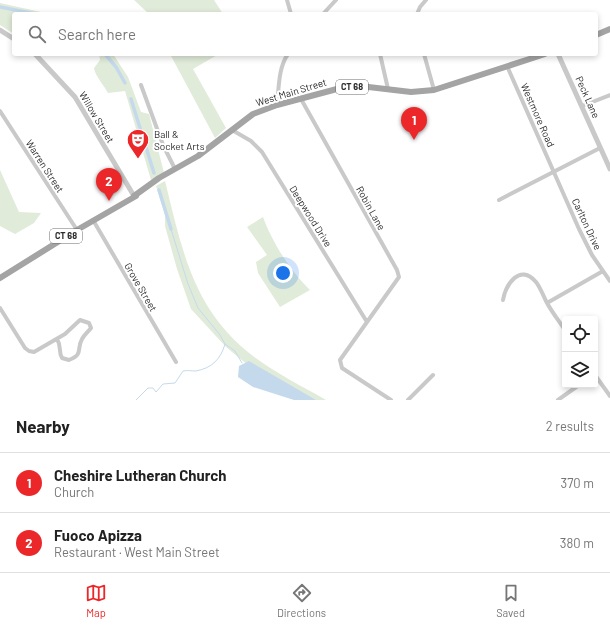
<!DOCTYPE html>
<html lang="en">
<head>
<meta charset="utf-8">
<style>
	body { margin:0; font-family:Barlow,sans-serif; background:#f6f6f6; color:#222 }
	.controls { position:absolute; right:12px; bottom:12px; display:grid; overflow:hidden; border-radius:4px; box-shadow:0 2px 6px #0003 }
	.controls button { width:36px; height:36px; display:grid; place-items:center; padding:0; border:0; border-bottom:1px solid #e0e0e0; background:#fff; color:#222; font:20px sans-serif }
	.you { position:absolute; left:283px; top:273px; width:14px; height:14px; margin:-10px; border:3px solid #fff; border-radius:50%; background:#1a73e8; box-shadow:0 0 0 6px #1a73e833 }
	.badge { display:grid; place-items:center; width:26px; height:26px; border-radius:50%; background:#eb2729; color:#fff; font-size:13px; font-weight:700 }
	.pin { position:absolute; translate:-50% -33px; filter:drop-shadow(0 1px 2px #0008) }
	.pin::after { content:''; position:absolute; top:21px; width:14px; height:12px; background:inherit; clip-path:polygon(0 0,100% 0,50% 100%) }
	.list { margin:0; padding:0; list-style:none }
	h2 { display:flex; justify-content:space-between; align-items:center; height:52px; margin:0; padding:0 16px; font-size:17px }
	h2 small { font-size:13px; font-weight:400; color:#767676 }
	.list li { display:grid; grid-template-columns:26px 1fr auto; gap:12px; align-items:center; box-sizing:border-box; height:60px; padding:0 16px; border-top:1px solid #e0e0e0 }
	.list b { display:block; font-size:15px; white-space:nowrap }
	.list p { margin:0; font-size:13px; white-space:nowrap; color:#767676 }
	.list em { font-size:13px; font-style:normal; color:#767676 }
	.icon { flex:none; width:22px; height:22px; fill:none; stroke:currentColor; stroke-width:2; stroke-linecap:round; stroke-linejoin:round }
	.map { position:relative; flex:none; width:610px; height:400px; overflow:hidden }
	.search { position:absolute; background:#fff; box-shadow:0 2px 6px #0003; left:12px; right:12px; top:12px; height:44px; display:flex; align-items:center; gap:10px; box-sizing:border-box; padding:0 14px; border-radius:4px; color:#767676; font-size:15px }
	.sheet { height:172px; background:#fff }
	nav { display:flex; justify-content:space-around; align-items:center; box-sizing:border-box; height:56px; border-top:1px solid #e0e0e0; background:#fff; font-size:11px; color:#767676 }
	nav a { display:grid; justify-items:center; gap:2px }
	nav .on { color:#eb2729 }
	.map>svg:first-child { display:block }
</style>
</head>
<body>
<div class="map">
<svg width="610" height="400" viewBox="0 0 610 400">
	<rect width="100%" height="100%" fill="#fff"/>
	<path fill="#e1ebd9" d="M134,0H214L223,14H149Z
		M0,3L50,14H14V34L0,25Z
		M99,54H113L128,77L141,112L149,114L164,173L151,180L125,91L108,93C104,85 95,76 94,68L100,60Z
		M170,54H219L193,69L226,128L215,138Z
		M0,170L19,212L41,213L34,223L15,234L0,226Z
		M165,181C182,250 193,310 253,356C275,373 302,386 326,400H304L249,366L226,347L191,309L177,269L165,226V215L156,186Z
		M263,217C272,242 291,272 310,290L280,307L258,273L256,262L267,255L247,227Z"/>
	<path fill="#c4daec" d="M249,361L316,400H294L253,387L238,377L239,366Z"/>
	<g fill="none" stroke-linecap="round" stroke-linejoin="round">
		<path stroke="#c4daec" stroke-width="1" d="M171,229L188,284L198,308L220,335L225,344L235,351L242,363
			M136,400L148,388H153L156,392L163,384L175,383L183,371C188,370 191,371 196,371C212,368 221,359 225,344"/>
		<path stroke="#c4daec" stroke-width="3.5" d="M0,7L35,14
			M105,54L116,67L125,83
			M131,99L154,173
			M159,190L171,229"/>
		<path stroke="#c9c9c9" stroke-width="4" d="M287,0L291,14
			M323,14L336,0
			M417,14L420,7L426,0
			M380,54L388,89
			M424,54L434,90
			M507,66L579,229L592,255L610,281
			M141,85L163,145L175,169
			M301,99L397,270L399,277L340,360L342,368L391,400
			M277,105C279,89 278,68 288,54
			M582,106L610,95
			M0,111L77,230
			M232,130L251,141L262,152L367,322
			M499,200L600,148
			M93,220L176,362
			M503,300C506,284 520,263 536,282C540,287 543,295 546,301C551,311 559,321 565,330
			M547,303L603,271
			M0,308L25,348L29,351L34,352L65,334L80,320L89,323L91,328C88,332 84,335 82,339C76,350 84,354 69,360L62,358C58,351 62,347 57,339
			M595,375L610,396
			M408,400L433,375
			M558,400L579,385"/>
		<path stroke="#c9c9c9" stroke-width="5" d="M0,30L14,39
			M35,54L75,97L134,196
			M558,54L610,169"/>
		<path stroke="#a4a4a4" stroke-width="6" d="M596,35L610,29
			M134,196L159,178L198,156L253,114L277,105L337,89L360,86L411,92L434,90L545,54
			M0,278L77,230L136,196"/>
	</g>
	<defs>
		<g id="theatre-pin" transform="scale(1.15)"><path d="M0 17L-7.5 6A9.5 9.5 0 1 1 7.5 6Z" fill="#eb2729" stroke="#fff"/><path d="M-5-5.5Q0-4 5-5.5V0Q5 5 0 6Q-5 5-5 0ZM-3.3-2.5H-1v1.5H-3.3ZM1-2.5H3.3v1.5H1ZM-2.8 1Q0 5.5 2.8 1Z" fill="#fff"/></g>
	</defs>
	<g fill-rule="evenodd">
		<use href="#theatre-pin" x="138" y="140"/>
	</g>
	<g text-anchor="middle" stroke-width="4" stroke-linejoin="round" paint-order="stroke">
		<g fill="#fff" stroke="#6b6b6b" stroke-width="1">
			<rect x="336" y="80" width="32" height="14" rx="3"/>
			<rect x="50" y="229" width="32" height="14" rx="3"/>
		</g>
		<g font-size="9" font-weight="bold" fill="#2c2c2c">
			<text x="352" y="90">CT 68</text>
			<text x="66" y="239">CT 68</text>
		</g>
		<g font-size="10" fill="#2c2c2c" stroke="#fff">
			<text transform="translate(291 92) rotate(-17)" y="4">West Main Street</text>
			<text transform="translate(588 97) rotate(66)" y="4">Peck Lane</text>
			<text transform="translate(538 115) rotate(66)" y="4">Westmore Road</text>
			<text transform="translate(97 117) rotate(59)" y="4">Willow Street</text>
			<text transform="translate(45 166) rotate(57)" y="4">Warren Street</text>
			<text transform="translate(371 208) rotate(61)" y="4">Robin Lane</text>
			<text transform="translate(311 216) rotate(58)" y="4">Deepwood Drive</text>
			<text transform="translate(587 224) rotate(65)" y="4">Carlton Drive</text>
			<text transform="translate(141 287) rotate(60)" y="4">Grove Street</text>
		</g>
		<g font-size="10" fill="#2c2c2c" stroke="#fff" text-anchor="start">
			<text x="154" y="138">Ball &amp;<tspan x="154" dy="12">Socket Arts</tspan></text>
		</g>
	</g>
</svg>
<div class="controls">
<button><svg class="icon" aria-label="locate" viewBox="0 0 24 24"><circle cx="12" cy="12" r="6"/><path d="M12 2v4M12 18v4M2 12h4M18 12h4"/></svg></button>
<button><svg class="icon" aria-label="layers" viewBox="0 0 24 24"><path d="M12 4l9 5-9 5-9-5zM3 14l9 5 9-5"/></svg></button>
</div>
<div class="you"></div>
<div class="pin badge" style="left:414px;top:140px">1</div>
<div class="pin badge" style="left:109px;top:201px">2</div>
<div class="search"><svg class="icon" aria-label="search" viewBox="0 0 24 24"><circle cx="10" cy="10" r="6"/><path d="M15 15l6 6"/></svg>Search here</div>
</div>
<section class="sheet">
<h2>Nearby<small>2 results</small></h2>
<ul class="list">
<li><span class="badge">1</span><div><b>Cheshire Lutheran Church</b><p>Church</p></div><em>370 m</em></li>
<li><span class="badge">2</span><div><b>Fuoco Apizza</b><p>Restaurant · West Main Street</p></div><em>380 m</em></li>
</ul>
</section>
<nav>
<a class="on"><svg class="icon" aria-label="map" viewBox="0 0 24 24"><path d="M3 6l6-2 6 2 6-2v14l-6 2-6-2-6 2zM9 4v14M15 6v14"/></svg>Map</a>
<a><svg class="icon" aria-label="directions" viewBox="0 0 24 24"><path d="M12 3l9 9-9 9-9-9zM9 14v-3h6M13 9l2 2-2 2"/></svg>Directions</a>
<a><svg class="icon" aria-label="saved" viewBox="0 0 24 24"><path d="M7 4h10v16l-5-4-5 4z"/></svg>Saved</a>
</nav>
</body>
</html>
